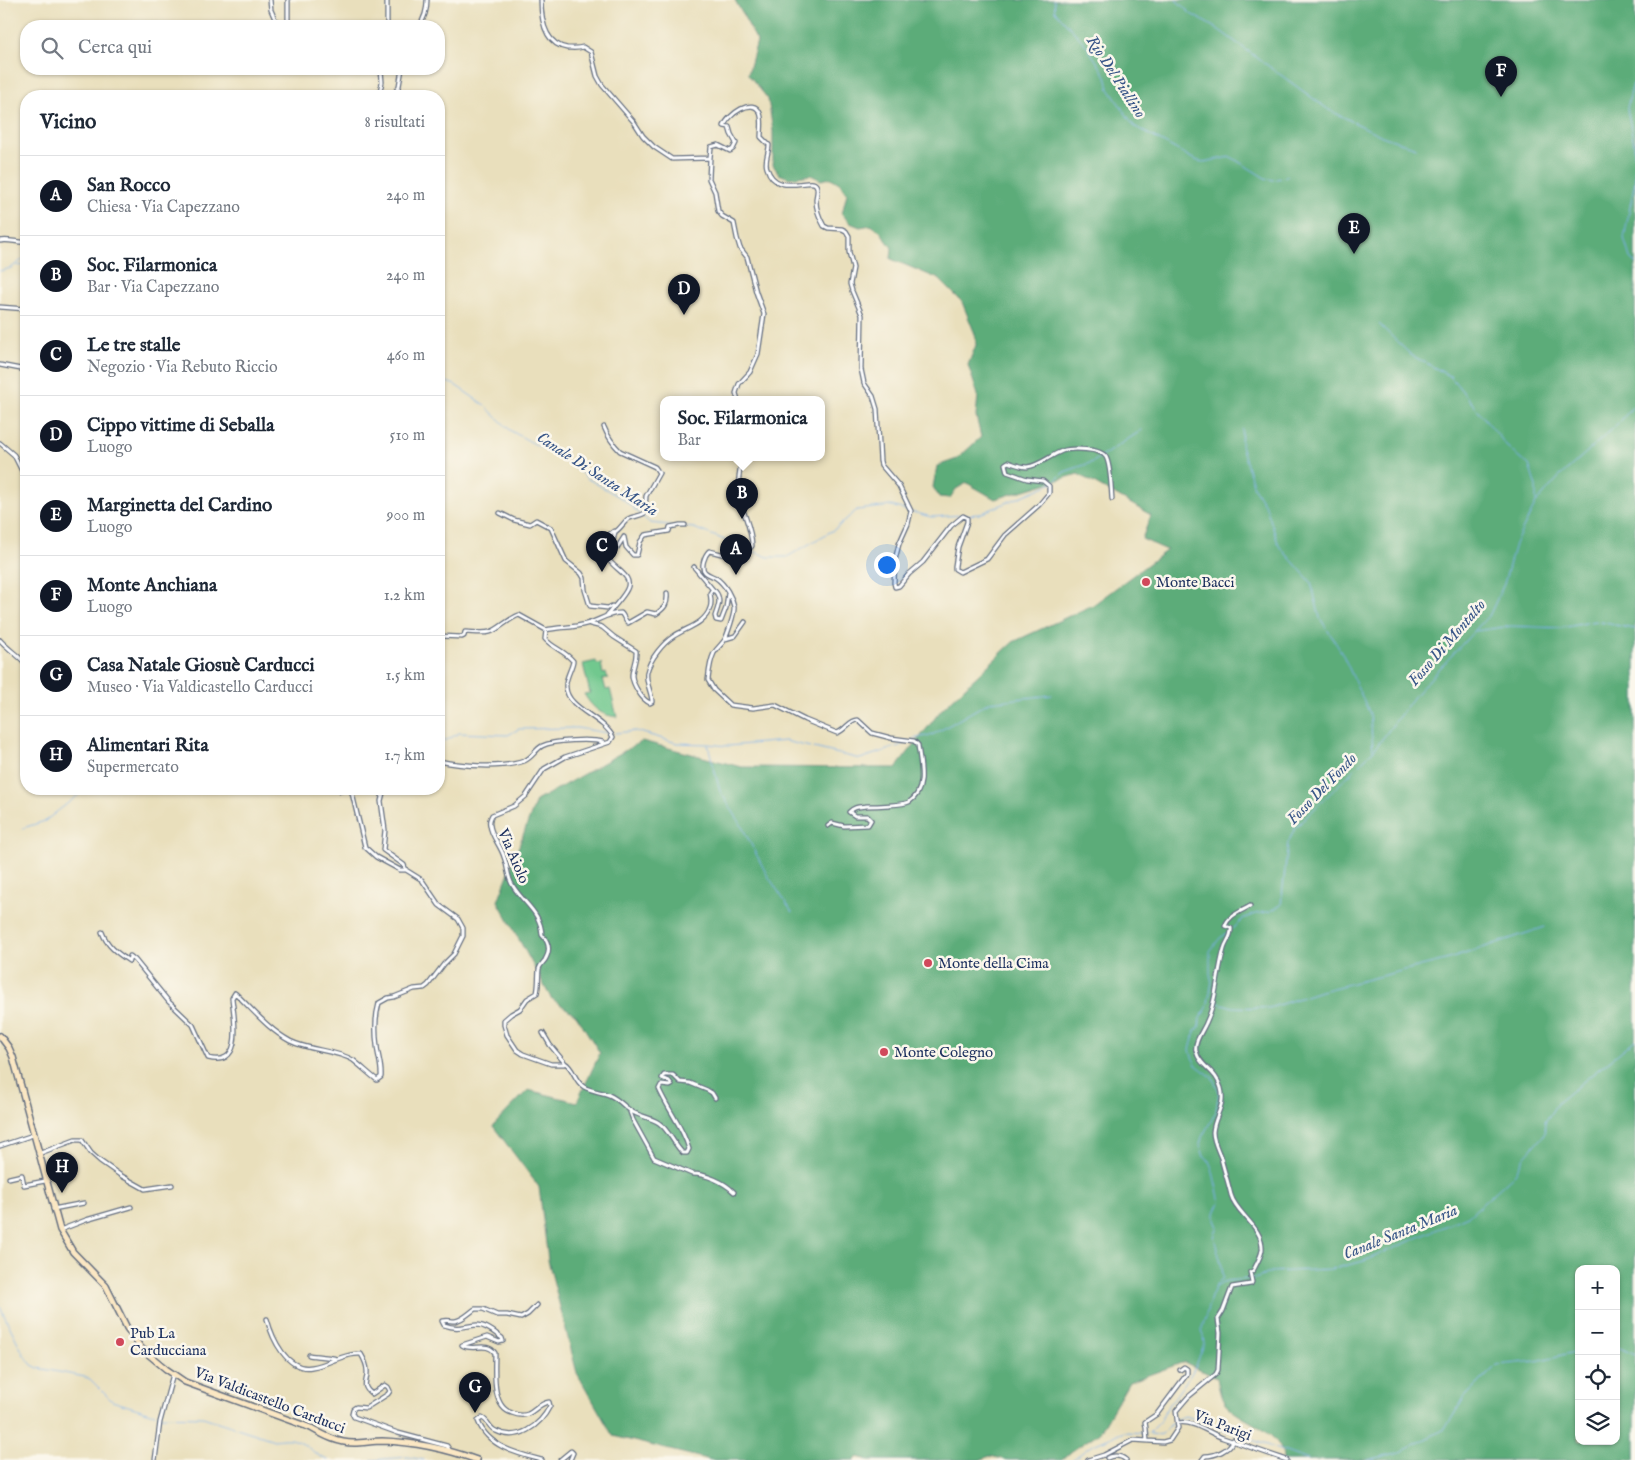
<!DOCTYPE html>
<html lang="it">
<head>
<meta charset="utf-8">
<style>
	body { margin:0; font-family:"IM FELL English",serif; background:#f2f2f3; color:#1f2937 }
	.controls { position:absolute; right:15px; bottom:15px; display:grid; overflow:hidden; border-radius:10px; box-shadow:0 1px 4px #0004 }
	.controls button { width:45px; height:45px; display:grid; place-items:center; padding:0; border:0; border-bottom:1px solid #e0e1e3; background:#fff; color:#1f2937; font:25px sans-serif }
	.you { position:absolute; left:886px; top:564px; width:18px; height:18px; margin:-12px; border:4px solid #fff; border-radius:50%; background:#1a73e8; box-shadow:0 0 0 8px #1a73e833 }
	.badge { display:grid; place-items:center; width:32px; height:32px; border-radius:50%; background:#111827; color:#fff; font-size:16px; font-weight:700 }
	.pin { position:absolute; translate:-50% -41px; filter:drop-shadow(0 1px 2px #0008) }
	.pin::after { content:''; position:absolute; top:26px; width:18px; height:15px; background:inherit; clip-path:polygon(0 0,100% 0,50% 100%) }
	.popup { position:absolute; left:660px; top:396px; width:165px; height:65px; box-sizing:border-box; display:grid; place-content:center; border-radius:10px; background:#fff; filter:drop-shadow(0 1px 4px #0005); font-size:16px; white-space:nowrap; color:#747a83 }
	.popup b { font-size:19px; color:#1f2937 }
	.popup::after { content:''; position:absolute; left:50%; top:100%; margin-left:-10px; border:10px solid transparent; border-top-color:#fff }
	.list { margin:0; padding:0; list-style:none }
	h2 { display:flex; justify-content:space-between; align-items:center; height:65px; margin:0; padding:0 20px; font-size:21px }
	h2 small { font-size:16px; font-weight:400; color:#747a83 }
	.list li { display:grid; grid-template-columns:32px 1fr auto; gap:15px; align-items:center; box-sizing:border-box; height:80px; padding:0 20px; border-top:1px solid #e0e1e3 }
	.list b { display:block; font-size:19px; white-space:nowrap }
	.list p { margin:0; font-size:16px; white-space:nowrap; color:#747a83 }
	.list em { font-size:16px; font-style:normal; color:#747a83 }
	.icon { flex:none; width:28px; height:28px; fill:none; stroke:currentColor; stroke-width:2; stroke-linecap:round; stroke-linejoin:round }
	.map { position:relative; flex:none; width:1635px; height:1460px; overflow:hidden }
	.search { position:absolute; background:#fff; box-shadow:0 1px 4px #0004; left:20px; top:20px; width:425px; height:55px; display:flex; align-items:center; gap:12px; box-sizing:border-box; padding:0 18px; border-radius:20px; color:#747a83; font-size:19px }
	.panel { position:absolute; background:#fff; box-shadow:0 1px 4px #0004; left:20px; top:90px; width:425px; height:705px; border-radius:20px }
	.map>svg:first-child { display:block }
</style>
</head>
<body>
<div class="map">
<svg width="1635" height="1460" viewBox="0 0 1635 1460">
	<rect width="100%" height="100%" fill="#fbf7ec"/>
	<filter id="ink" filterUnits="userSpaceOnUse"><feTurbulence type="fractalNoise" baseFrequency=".02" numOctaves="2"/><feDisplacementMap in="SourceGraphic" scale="10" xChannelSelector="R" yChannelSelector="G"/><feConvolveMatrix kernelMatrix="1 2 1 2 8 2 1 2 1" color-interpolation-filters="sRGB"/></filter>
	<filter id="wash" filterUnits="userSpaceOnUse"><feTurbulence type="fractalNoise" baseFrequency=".0096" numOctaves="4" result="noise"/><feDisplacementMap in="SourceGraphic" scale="20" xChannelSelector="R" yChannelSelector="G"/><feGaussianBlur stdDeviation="1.12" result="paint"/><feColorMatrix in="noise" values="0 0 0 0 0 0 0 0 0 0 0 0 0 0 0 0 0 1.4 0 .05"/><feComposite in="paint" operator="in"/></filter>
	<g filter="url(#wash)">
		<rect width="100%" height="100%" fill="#e9dfbc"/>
		<path fill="#71c88e" stroke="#467c76" d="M596,661L597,664L601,663L603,674L606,673L608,678L603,679L606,690L610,689L617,717C601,715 593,709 584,694L590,693L583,664Z"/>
		<path fill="#5cac79" stroke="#3c6e6c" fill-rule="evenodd" d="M735,0H1635V1460H1283C1283,1431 1244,1423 1227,1406C1220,1399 1219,1387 1217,1378L1184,1362L1129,1382L1100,1432L1072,1451L1062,1460H1008L990,1456L979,1460H869L858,1457L855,1460H711L613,1436L577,1373L548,1260L539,1187L493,1126L528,1090L577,1102L600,1053L576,1015L551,998L498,901L536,801L642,741L741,767L896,768L942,709L1013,642L1093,605L1167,550L1142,539L1151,515L1078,474L995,499L967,483L956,489L950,498L939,497L933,487L937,466L957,459L981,437L976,416L978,395L968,365L976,345L975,334L962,302L939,279L891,259L892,248L880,231L871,225L860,227L850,223L842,214L847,193L841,184L831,178L821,180L811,175L789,178L779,174L773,165V131L768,99L748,74L757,41ZM1579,1269H1616V1441H1579Z"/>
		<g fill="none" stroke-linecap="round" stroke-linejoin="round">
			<path stroke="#7cb1ea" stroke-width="1" d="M1054,0L1055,11L1086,45L1106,76L1109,89L1134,126L1195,160L1203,162L1231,157L1265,178L1273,180L1288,176
				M1176,0L1191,14L1219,30L1329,110L1382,136L1416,148
				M1633,84L1627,108L1634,144L1635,181L1624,238L1630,258L1635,263
				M16,265L26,266
				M0,271L11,268L26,257
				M1379,324L1411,355L1450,376L1511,451L1529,465L1536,487V502
				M439,379L455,385L483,404L511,431L569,463L588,479L623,499L650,523L670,525
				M1242,429L1241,445L1254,488L1266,507L1279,546L1311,582L1320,618L1342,653L1370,714L1373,750
				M913,512L931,517L980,514L1053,483L1064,472L1093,462L1142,430
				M684,527L694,528L768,557H787L835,529L857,510L891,506L909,511
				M1475,631L1511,626L1562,628L1595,621L1635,629
				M615,733L636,731L677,743L708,744L728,746L785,741L860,759L899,746L907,742
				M913,739L934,734L989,702L1052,695
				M439,741L447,740L459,733L508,735L519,729L577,728L608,733
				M708,745L720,791L739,821L766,873L792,912
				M23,828L45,821L81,793L92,789
				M1233,929L1244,918L1256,914L1271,911L1281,905L1288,843L1295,828L1373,751L1416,694L1490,614L1504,584L1515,544L1536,503L1559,477L1618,424L1635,404
				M1215,1002L1233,1007L1269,1008L1321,991L1449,959L1545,927
				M1216,1287L1226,1281L1258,1278L1271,1272L1331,1269L1364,1261L1470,1215L1515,1174L1524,1157L1544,1135L1545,1122L1558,1102L1635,1040
				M0,1307L24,1355L32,1365L38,1368L85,1377L90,1379L112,1401L161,1416L203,1417L274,1440C281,1439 289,1438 295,1440C307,1444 315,1456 328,1460
				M1616,1349L1620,1348L1635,1355
				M1149,1433L1160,1422L1165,1411L1191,1374L1197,1363L1204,1344L1202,1328L1211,1297L1217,1284L1223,1278L1222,1267L1214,1237L1218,1227L1215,1220V1213L1220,1202L1212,1168L1208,1159L1204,1157L1200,1144L1202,1137L1216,1112L1219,1091L1212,1077L1196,1065L1192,1057L1190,1050L1195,1031L1199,1028L1200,1018L1207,1008L1212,982L1210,974V951L1220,938L1229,932
				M1150,1434C1166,1437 1164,1430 1174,1421C1177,1418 1182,1417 1186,1416L1308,1460
				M372,1460L408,1457L424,1460
				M1072,1460L1091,1446L1124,1432L1146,1433
				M1368,1460L1400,1452L1445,1429L1464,1398L1497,1365L1536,1361L1579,1351"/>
		</g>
	</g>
	<g filter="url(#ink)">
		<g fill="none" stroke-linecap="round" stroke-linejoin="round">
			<g stroke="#636d7f" stroke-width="5.5">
				<path id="street" d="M270,0L271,10L278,26
					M541,0C541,19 544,44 567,48C572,48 577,49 583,47L591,52L597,76L602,85L634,122L643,136L654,147L672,159L710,158L709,179L715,192L718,211L722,216L734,223L737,238L740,248L747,257L756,292L764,314L758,354L750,372L739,384L736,393L738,400
					M288,26V0
					M387,26V0
					M419,26C425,18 427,10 427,0
					M379,96L382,82L381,69
					M393,96L399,86L402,69
					M710,158L711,147L718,145L730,151L733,149L736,143L731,134L729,127L724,126C728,115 753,96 760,113C763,120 761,130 761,137L769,145C769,153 764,161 767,168C776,198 811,176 816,185C819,189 816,195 816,200C816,208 820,219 824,226L828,228L842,229L846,231L849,236V252L853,268L850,284L852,291L862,315L861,369L864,383L873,396L877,409L880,461L881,465L899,486L911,511L908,524L899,544L895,560L894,583L895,587L899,586L909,574L923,562L951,526L963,516L967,518V522L958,547L955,566V569L960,572L987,559L1005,535L1039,505L1049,493V486L1043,481L1027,479L1007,472L1005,464L1008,462C1014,464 1021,467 1027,467C1041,465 1049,456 1062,451C1071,448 1101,448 1106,457C1111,466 1111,488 1112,499
					M0,241C9,239 17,243 26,242
					M439,302V303
					M0,307L26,309
					M0,365L26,370
					M604,427C608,437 612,443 620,451L655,467L659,473L646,496L645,513C639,517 633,516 628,519C623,523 620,529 615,532
					M0,443L14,455L26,479
					M742,458C740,469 737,481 739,493C741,511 752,527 752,546C740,563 725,554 709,551C705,555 700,567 705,572C708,575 713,576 716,578C725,584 732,597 734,607C735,613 727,636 724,641C721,645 717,648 714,653C710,661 709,671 708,680L714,690L730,705L753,708L775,705L805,720L837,733C846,730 849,720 858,720L872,733L891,738L914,741L918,745C920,763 928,790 909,802C904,805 875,806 867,806C859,807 855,806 849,812L855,816H867L871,820L868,825L844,826L832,823L828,826
					M500,513L514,520L530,524L536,520L551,528L566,561L581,573L584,578L585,590L590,606L608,608L612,606
					M694,567L714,591
					M607,615C612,609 624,596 627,589C636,571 598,567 603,539L614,531L615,532L612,546L614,550L617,548L624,537L626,547L633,555H637L640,542L645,535L669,531L670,527L680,525H685
					M590,624L602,627L614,637L636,651C637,660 632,667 632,676C633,685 642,700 650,703L652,702C652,692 645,683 647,672C650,659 663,643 674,636C686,628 705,624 710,608C712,603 711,598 710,593L712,590L715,591C722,599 718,607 715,616L716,620L721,621L726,608L728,593
					M439,636L462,637L464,636L465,632C472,632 483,634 490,632C497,631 508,619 519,615L546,630
					M725,639L735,636L745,622
					M0,640C8,649 18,655 26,664
					M439,761C462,766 502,769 524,761C532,758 535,750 542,746C554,740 591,739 603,742
					M339,789L341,791L344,789
					M351,789L365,847L376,857L400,870H406L404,865L383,850L385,830L381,801L384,789
					M102,932C107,946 117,953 129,961L130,956L135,960L169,1002L193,1025L208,1058C245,1068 234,1018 232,998L235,993C253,1010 268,1029 290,1041C310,1051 336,1050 353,1060C361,1066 369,1074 377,1080L381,1077C382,1066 378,1057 377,1046C375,1031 375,1017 379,1003L388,998L394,997L414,989L424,988L428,985L444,964L454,954L463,936V928L458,919L439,905L422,880L406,870
					M543,1033L550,1045L565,1063L564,1064H551L523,1054L517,1050L507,1035L504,1025V1020L511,1014L520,1009L527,999L537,993C539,985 538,978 539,969C540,965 543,963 545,960C551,950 549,942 542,935C541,912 524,904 513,886C507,877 508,867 504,857C501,846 491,836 490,825C489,821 490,819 492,815L514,806L526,796L544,769L565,757L610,742L613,737C603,717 567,709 566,687C565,678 572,669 573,661C565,651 553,648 545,639L546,630C559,627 573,628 586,624C599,621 607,613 621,613C624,616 625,621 628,623L647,612L656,614C665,608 668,604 667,593
					M565,1063C574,1068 574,1081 584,1087C591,1091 601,1092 609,1095C620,1100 623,1106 631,1111C638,1116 650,1117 659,1123C670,1131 674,1145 683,1153H687L689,1149C683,1127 668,1110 659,1089L661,1085L670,1086L672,1085L669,1081L662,1078L664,1075H673L680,1082L690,1083L707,1090L712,1093L715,1098
					M630,1112L633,1120L654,1158L692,1174C706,1174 724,1182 734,1192
					M0,1146L33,1135
					M38,1154L75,1140H82L91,1153L100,1161L120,1175L145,1189L172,1185
					M9,1178L22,1175L24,1185L45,1181
					M53,1209L84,1203
					M60,1230L86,1220L131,1207
					M537,1305L528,1314L521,1318L507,1315H497L483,1309H475C469,1313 463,1320 455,1321C450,1321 447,1320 442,1321L444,1325C459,1330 463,1326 477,1325C486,1325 495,1333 502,1338L503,1341L499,1342L487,1337L462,1345C472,1352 487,1341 495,1353C495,1372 491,1407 512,1413C517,1415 523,1416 528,1414C536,1410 540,1403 549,1402L550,1406C540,1426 518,1442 496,1431C489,1428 488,1420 482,1418L478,1421C488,1447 518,1454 542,1460
					M267,1319C272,1338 287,1372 312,1367C319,1366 327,1363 334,1360C344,1357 350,1353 361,1354C364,1359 367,1364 367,1371C368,1382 360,1385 372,1394L385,1385L388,1387L390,1391L388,1394L366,1408L356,1407L353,1409L352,1413L354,1417L398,1433L447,1446L450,1451
					M309,1355C319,1357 328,1356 337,1359
					M1178,1423C1193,1420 1209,1433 1223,1438C1244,1445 1266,1453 1287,1460
					M1147,1441L1146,1428L1145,1422L1157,1414L1187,1374V1369L1184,1367L1180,1370
					M1107,1458C1114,1455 1120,1455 1126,1460
					M155,1460L160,1422L173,1374
					M560,1460L571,1451L573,1453L570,1460
					M1088,1460L1104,1455L1133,1440L1163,1442L1170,1440L1178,1428L1176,1411L1188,1397L1216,1374L1218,1370L1220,1333L1218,1319L1223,1311L1232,1287L1251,1284L1252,1282L1250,1272L1253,1271C1256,1265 1261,1257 1262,1250C1264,1227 1236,1214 1231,1195C1228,1182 1224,1170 1221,1158C1218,1150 1213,1141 1213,1132C1214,1116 1226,1106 1221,1088C1216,1070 1200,1067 1196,1051C1194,1042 1202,1032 1206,1023C1217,1000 1217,973 1224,949C1226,941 1232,937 1231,928L1225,926C1229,915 1240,912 1250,906
					M1202,1460L1205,1456C1215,1456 1230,1450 1233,1440"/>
			</g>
			<g stroke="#636d7f" stroke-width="8">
				<path id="secondary" d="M0,1036L9,1048L13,1057L60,1230L73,1252L106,1286L127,1328L141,1348L166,1369L185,1382L311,1428C325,1436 338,1443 354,1443C363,1443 373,1441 382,1441C414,1442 447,1449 477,1460"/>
			</g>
			<use href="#street" stroke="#fff" stroke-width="3"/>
			<use href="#secondary" stroke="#fbe7c3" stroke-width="5"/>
		</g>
	</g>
	<g fill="#d1495b" stroke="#fbf7ec" stroke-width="2">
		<circle cx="1146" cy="582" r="5"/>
		<circle cx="928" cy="963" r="5"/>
		<circle cx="884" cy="1052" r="5"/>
		<circle cx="120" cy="1342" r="5"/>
	</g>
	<g text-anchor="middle" stroke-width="5" stroke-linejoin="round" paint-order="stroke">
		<g font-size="15" fill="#1b2f5e" stroke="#fbf7ec" text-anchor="start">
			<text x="1156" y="587">Monte Bacci</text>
			<text x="938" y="968">Monte della Cima</text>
			<text x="894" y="1057">Monte Colegno</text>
			<text x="130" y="1338">Pub La<tspan x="130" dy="17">Carducciana</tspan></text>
		</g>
		<g font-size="15" fill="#1b2f5e" stroke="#fbf7ec">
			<text transform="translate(514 856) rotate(67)" y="5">Via Aiolo</text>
			<text transform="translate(270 1400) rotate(21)" y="5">Via Valdicastello Carducci</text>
			<text transform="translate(1223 1425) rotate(21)" y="5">Via Parigi</text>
		</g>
		<g font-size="16" font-style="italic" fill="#385688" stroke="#fbf7ec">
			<text transform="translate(1117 76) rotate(57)" y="6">Rio Del Piallino</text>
			<text transform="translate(598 473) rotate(33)" y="6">Canale Di Santa Maria</text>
			<text transform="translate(1446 642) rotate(-49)" y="6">Fosso Di Montalto</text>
			<text transform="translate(1321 788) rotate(-46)" y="6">Fosso Del Fondo</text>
			<text transform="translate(1400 1231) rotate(-22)" y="6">Canale Santa Maria</text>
		</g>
	</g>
</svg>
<div class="controls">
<button>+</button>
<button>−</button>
<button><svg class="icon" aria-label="locate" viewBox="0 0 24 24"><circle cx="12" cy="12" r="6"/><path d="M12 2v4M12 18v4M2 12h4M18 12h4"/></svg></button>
<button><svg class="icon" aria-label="layers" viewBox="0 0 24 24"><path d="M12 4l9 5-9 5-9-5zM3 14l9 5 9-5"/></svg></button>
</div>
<div class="you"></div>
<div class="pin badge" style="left:736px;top:575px">A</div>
<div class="pin badge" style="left:742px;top:519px">B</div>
<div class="popup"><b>Soc. Filarmonica</b>Bar</div>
<div class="pin badge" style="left:602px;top:572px">C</div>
<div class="pin badge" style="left:684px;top:315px">D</div>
<div class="pin badge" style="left:1354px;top:254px">E</div>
<div class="pin badge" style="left:1501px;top:97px">F</div>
<div class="pin badge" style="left:475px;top:1413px">G</div>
<div class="pin badge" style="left:62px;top:1193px">H</div>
<div class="search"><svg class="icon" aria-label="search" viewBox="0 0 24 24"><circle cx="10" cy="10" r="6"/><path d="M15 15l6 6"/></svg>Cerca qui</div>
<section class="panel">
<h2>Vicino<small>8 risultati</small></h2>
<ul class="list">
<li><span class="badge">A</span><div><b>San Rocco</b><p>Chiesa · Via Capezzano</p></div><em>240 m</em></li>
<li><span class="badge">B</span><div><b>Soc. Filarmonica</b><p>Bar · Via Capezzano</p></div><em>240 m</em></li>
<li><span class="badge">C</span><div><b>Le tre stalle</b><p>Negozio · Via Rebuto Riccio</p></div><em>460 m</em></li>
<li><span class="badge">D</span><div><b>Cippo vittime di Seballa</b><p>Luogo</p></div><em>510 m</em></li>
<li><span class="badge">E</span><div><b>Marginetta del Cardino</b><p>Luogo</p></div><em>900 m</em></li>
<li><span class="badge">F</span><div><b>Monte Anchiana</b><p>Luogo</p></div><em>1.2 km</em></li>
<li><span class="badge">G</span><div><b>Casa Natale Giosuè Carducci</b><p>Museo · Via Valdicastello Carducci</p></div><em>1.5 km</em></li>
<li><span class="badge">H</span><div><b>Alimentari Rita</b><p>Supermercato</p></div><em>1.7 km</em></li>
</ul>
</section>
</div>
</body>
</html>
